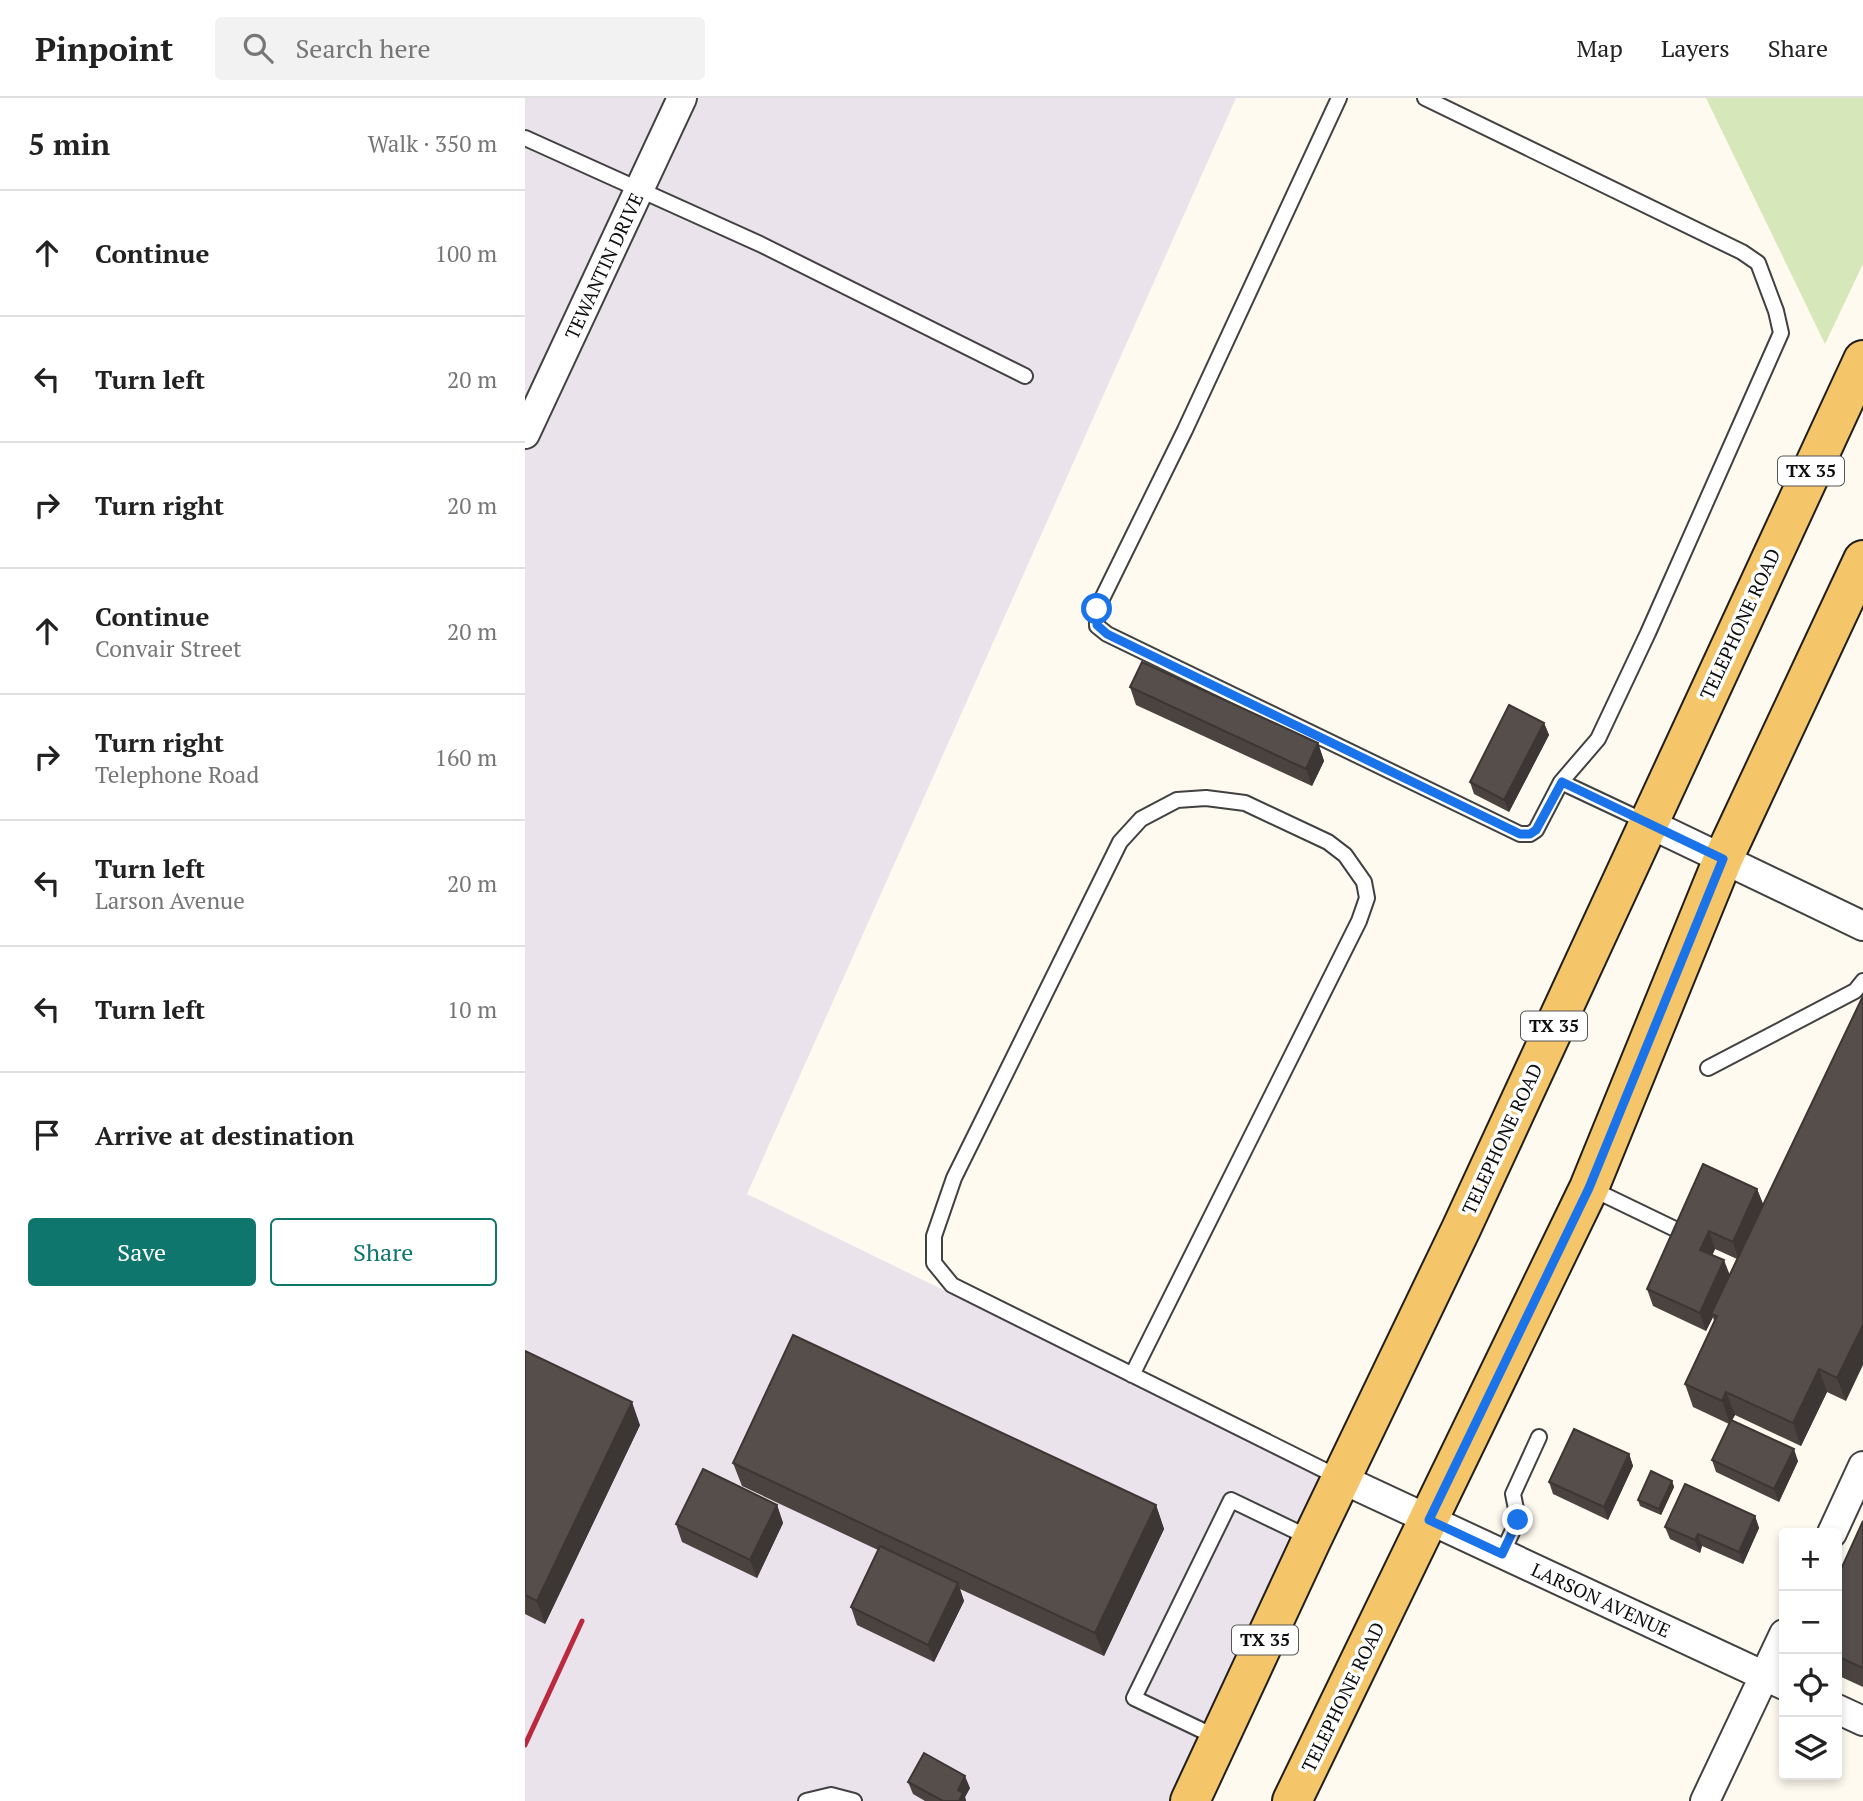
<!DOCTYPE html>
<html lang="en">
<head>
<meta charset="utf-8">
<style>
	body { margin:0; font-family:"PT Serif",serif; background:#f2f2f2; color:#222 }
	.controls { position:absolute; right:21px; bottom:21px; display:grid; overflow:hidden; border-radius:7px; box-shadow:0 4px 10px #0003 }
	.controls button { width:63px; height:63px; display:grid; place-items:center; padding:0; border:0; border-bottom:2px solid #e0e0e0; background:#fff; color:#222; font:35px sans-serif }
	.stop { position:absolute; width:21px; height:21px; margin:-16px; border:5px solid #1a73e8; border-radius:50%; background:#fff }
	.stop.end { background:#1a73e8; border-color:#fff; box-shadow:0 2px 7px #0008 }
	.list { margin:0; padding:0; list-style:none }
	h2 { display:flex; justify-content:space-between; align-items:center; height:91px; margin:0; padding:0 28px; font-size:30px }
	h2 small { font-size:23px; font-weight:400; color:#767676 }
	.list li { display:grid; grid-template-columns:46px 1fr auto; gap:21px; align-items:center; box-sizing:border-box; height:126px; padding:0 28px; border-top:2px solid #e0e0e0 }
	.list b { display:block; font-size:26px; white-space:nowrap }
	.list p { margin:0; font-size:23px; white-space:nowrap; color:#767676 }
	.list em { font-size:23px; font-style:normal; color:#767676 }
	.actions { display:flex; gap:14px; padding:21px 28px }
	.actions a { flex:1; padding:16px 0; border:2px solid #0f766e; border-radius:7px; text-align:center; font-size:24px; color:#0f766e }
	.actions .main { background:#0f766e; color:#fff }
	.icon { flex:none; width:38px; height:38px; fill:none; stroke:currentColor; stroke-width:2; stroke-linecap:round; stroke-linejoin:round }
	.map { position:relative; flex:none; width:1338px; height:1703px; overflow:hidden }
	header { display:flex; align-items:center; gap:42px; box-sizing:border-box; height:98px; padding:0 35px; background:#fff; border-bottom:2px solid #e0e0e0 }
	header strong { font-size:33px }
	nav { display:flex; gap:38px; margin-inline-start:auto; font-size:24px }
	.search { width:490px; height:63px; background:#f2f2f2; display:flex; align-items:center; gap:18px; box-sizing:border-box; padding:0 24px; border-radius:7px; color:#767676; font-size:26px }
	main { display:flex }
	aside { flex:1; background:#fff }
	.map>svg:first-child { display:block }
</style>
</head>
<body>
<header>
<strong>Pinpoint</strong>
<div class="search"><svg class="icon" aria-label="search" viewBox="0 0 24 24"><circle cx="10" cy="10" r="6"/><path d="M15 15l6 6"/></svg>Search here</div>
<nav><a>Map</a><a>Layers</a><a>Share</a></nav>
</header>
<main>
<aside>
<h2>5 min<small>Walk · 350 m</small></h2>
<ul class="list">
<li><svg class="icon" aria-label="ahead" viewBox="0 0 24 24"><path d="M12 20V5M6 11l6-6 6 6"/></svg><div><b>Continue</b></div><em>100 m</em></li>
<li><svg class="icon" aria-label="left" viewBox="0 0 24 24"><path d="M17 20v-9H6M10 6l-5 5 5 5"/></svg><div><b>Turn left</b></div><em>20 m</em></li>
<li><svg class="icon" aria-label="right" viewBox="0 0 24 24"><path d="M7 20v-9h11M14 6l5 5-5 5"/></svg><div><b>Turn right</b></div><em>20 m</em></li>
<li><svg class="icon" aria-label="ahead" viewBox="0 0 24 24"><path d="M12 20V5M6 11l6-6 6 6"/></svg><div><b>Continue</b><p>Convair Street</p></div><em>20 m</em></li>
<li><svg class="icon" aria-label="right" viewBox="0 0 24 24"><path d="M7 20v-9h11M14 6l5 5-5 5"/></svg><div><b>Turn right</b><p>Telephone Road</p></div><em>160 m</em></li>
<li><svg class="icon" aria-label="left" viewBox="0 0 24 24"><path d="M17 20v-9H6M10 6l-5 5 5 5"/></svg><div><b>Turn left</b><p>Larson Avenue</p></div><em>20 m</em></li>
<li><svg class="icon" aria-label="left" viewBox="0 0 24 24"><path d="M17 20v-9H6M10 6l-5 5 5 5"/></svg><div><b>Turn left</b></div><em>10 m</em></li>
<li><svg class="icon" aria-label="arrive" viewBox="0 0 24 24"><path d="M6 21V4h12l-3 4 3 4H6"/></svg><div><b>Arrive at destination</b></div></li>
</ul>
<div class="actions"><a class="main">Save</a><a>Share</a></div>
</aside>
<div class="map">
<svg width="1338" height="1703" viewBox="0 0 1338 1703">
	<rect width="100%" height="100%" fill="#fffaef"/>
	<path fill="#eae3ec" d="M0,0H711L222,1096L803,1380L649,1703H0Z"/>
	<path fill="#d6e8ba" d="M1181,0H1338V166L1300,246Z"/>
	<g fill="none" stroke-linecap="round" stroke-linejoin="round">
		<g stroke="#414141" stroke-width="18">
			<path id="lane" d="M814,0L660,332L572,511V528L582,536L995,736H1005L1011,732L1036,684L1073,641L1123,535L1256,235L1251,213L1233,165L1217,154L900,0
				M0,40L235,146L500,278
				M1036,684L1121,724
				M1183,970L1330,893L1338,883
				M1065,1090L1150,1131
				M607,1277L834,823L842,800L839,784L820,757L803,744L720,705L681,700L652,702L616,721L595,744L429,1080L409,1138V1165L427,1187L815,1380
				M977,1456L993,1421L988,1396L1014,1339
				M693,1640L609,1600L706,1402L787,1441
				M281,1703L306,1697L329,1703"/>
		</g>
		<g stroke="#414141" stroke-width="32">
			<path id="street" d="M0,336L157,0
				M1123,725L1338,828
				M817,1381L1259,1587
				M1307,1435L1338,1368
				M1312,1611L1338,1623
				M1180,1703L1259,1536"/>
		</g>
		<g stroke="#1f1f1f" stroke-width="42">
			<path id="primary" d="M665,1703L787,1441L936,1131L1338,262
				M767,1703L1064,1090L1198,761L1338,462"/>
		</g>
		<use href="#lane" stroke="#fff" stroke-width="14"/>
		<use href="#street" stroke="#fff" stroke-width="28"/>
		<use href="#primary" stroke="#f5c569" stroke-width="38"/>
		<path stroke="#bb293f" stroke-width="5" d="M0,1647L57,1523"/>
	</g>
	<path fill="#4a4340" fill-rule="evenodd" d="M605,589L793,645L799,663L787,688L611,607Z
		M1019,625L1024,637L984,714L949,696L945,684Z
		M1338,898L1321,1303L1302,1294L1276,1348L1210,1317L1207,1322L1273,1363L1254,1404L1191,1374L1187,1362L1204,1326L1168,1309L1160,1286L1189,1223L1188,1219L1181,1233L1128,1208L1122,1191L1178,1066L1232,1091L1238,1107ZM1190,1151L1212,1161L1205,1177L1187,1157Z
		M0,1253L115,1327L20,1526L0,1516Z
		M1104,1356L1108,1368L1083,1422L1028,1396L1024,1384Z
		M208,1365L631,1407L639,1431L579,1558L435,1491L439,1503L409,1564L332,1527L326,1509L353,1452L217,1388Z
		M1147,1383L1149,1389L1136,1417L1115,1408L1113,1402Z
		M252,1407L258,1425L232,1480L157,1444L151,1426Z
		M1230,1418L1234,1430L1218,1466L1177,1448L1175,1455L1145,1441L1140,1429Z
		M1338,1423V1589L1312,1577V1480Z
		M383,1684L445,1690L440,1699L441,1703H400L388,1696Z"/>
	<path fill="#3c3734" d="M1019,625L1024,637L984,714L979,702Z
		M793,645L799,663L787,688L781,671Z
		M1232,1091L1239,1108L1214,1162L1208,1144Z
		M1184,1133L1190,1151L1182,1170L1175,1152Z
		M1199,1162L1206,1180L1186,1216L1188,1219L1181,1233L1175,1215Z
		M1338,1227V1267L1321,1303L1312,1280Z
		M1294,1271L1302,1294L1276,1348L1268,1325Z
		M1201,1294L1210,1317L1205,1326L1197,1303Z
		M107,1304L115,1327L20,1526L12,1503Z
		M1269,1351L1273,1363L1254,1404L1249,1391Z
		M1104,1356L1108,1368L1083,1422L1079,1409Z
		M1147,1383L1149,1389L1136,1417L1134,1411Z
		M252,1407L258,1425L232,1480L225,1462Z
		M631,1407L639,1431L579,1558L570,1535Z
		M1230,1418L1234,1430L1218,1466L1214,1454Z
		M1173,1436L1177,1448L1175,1455L1170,1442Z
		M433,1485L439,1503L409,1564L403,1547Z
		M440,1678L445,1690L440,1699L441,1703H434L433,1692Z"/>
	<path fill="#564e4a" stroke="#3c3734" stroke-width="2" d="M617,564L793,645L781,671L605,589Z
		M984,607L1019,625L979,702L945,684Z
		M1338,898V1227L1312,1280L1294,1271L1268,1325L1201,1294L1197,1303L1160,1286L1192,1218L1186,1216Z
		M1178,1066L1232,1091L1208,1144L1184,1133L1175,1152L1199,1162L1175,1215L1122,1191Z
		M268,1237L631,1407L570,1535L208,1365Z
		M0,1253L107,1304L12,1503L0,1497Z
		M1206,1322L1269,1351L1249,1391L1187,1362Z
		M1049,1331L1104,1356L1079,1409L1024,1384Z
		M178,1371L252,1407L225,1462L151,1426Z
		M1126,1373L1147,1383L1134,1411L1113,1402Z
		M1160,1386L1230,1418L1214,1454L1173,1436L1170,1442L1140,1429Z
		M1338,1423V1570L1312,1558V1480Z
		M355,1448L433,1485L403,1547L326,1509Z
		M399,1655L440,1678L433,1692L438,1695L434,1703H418L383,1684Z"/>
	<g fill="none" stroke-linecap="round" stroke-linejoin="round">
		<path stroke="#1a73e8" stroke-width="9" d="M572,511V527L582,536L995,736H1005L1011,732L1037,684L1198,761L1064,1090L904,1422L977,1456L993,1422"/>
	</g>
	<g text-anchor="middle" stroke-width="7" stroke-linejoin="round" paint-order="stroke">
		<g fill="#fff" stroke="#565656" stroke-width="2">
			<rect x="1253" y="358.5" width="66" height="29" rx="5"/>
			<rect x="996" y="913.5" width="66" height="29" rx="5"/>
			<rect x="707" y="1527.5" width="66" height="29" rx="5"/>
		</g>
		<g font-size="18" font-weight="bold" fill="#0e0e0e">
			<text x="1286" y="379">TX 35</text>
			<text x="1029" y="934">TX 35</text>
			<text x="740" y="1548">TX 35</text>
		</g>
		<g font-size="19" fill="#0e0e0e" stroke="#fff">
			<text transform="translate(79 168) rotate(-65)" y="7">TEWANTIN DRIVE</text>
			<text transform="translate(1215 526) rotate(-65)" y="7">TELEPHONE ROAD</text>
			<text transform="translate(977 1041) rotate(-65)" y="7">TELEPHONE ROAD</text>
			<text transform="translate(1076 1502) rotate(25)" y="7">LARSON AVENUE</text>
			<text transform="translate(818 1599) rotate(-64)" y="7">TELEPHONE ROAD</text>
		</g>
	</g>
</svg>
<div class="controls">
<button>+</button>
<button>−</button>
<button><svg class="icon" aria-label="locate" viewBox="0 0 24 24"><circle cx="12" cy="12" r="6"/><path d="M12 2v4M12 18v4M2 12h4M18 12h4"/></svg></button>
<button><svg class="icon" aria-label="layers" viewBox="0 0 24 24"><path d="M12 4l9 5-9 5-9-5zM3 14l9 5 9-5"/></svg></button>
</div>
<div class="stop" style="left:572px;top:511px"></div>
<div class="stop end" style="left:993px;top:1422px"></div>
</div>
</main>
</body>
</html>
